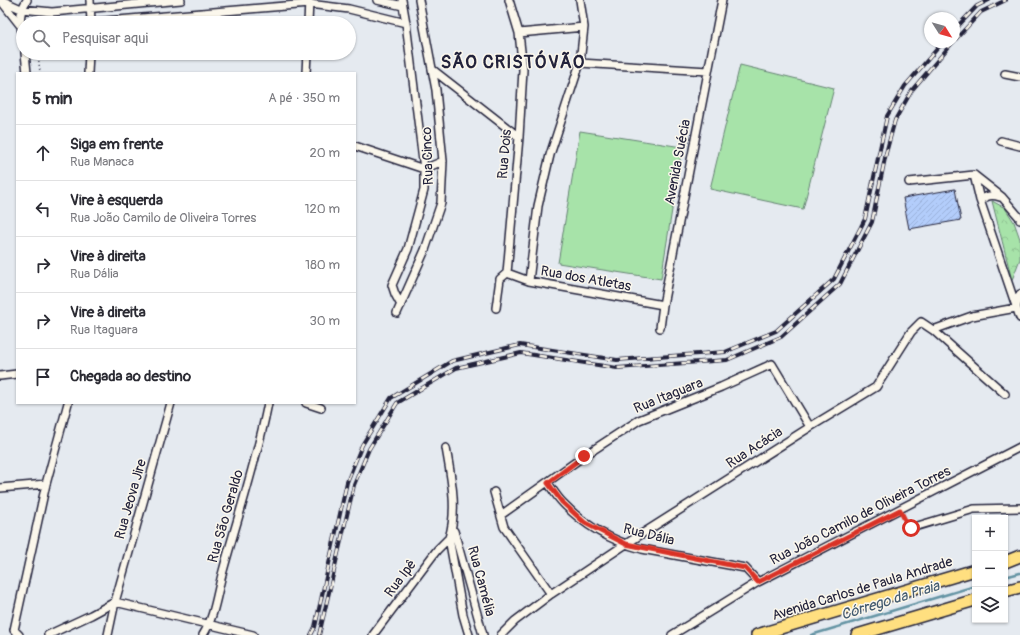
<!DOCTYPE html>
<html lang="pt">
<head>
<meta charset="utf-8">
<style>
	body { margin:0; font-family:Pangolin,sans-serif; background:#f7f7f7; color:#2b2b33 }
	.controls { position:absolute; right:12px; bottom:12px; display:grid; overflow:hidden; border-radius:0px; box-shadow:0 1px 3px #0004 }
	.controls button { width:36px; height:36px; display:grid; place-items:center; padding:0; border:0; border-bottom:1px solid #e1e1e2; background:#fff; color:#2b2b33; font:20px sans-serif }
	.compass { position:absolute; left:924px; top:12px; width:36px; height:36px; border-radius:50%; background:#fff; box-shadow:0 1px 3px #0004; rotate:127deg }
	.stop { position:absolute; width:12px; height:12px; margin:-9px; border:3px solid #d93025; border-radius:50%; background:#fff }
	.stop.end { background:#d93025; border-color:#fff; box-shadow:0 1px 4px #0008 }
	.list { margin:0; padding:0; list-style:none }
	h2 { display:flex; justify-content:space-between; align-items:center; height:52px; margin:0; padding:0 16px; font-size:17px }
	h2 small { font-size:13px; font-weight:400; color:#7c7c81 }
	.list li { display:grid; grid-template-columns:26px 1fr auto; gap:12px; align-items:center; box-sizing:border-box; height:56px; padding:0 16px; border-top:1px solid #e1e1e2 }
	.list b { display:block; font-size:15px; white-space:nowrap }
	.list p { margin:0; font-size:13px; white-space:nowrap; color:#7c7c81 }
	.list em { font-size:13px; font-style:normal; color:#7c7c81 }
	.icon { flex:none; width:22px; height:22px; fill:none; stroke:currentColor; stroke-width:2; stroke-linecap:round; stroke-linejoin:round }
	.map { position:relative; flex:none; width:1020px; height:635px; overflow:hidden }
	.search { position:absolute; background:#fff; box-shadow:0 1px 3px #0004; left:16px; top:16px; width:340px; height:44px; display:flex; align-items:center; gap:10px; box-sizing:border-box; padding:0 14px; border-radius:22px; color:#7c7c81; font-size:15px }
	.panel { position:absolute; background:#fff; box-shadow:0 1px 3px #0004; left:16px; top:72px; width:340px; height:332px; border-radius:0px }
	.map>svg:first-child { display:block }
</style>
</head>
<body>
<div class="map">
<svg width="1020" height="635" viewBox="0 0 1020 635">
	<defs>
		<pattern id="park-crowns" width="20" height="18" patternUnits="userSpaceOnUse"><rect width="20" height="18" fill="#a7e3a9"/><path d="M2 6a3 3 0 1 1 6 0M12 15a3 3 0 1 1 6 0" fill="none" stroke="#8fc292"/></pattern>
		<pattern id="building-hatch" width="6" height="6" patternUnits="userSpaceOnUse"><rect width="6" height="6" fill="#b3cdfb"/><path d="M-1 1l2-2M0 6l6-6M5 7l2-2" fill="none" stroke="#9ab0d8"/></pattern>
	</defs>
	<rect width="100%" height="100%" fill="#e5eaf0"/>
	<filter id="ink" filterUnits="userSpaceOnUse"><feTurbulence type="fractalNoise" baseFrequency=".025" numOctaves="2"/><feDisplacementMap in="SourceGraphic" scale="8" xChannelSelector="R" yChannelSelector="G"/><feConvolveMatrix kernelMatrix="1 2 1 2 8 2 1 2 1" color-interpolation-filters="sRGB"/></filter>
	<g filter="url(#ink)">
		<path fill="url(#park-crowns)" stroke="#648272" d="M992,201L1005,208L1014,222L1020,239V259L1012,280Z"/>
		<path fill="#a7e3a9" stroke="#648272" d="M740,65L834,88L803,209L710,189Z
			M580,131L682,147L661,279L558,263Z"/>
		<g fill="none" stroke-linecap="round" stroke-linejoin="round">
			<path stroke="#6393a3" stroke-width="2.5" d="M1005,577L1020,573
				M811,635L975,586"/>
		</g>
		<path fill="url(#building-hatch)" stroke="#22223b" d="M955,189L961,220L909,229L903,198Z"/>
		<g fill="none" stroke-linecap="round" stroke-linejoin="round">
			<g stroke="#22223b" stroke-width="10">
				<path id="minor" d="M1,0L21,9L52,12L181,0
					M90,0L91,23
					M377,0L403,6
					M2,2L20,25H22
					M82,23L309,4L349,9L406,23
					M308,23L309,1
					M519,33L584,27
					M23,40C21,23 17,15 27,0
					M25,53L27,73
					M580,63L708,71
					M433,70L519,137
					M88,73L89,53
					M306,73L307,53
					M1005,74L1020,77
					M1001,141L1020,146
					M355,146L424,169L443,161
					M974,175L980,200L1020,318
					M974,175L1002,197L1020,218V220
					M909,182L974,175
					M980,200C987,196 991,194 1000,197
					M507,273L529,281L663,305
					M529,281L538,206L550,155L580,63L584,27L580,0
					M401,305L395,294L392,285L408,249L424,190V169L406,23L402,0
					M496,308L500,279L507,273L519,137L523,70L519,33L509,0
					M397,313L425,250L441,203L443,161L436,90L419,0
					M660,328L663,305L722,0
					M933,330L1005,394
					M0,376L17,374
					M306,403L321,408
					M446,448C451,477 458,509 449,538L463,615L469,635
					M548,483C553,490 557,497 563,503C584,525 612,541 642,549L745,568L758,582
					M0,488L46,484L68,403
					M494,492L504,527L551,594
					M501,515L584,456L639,420L721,387L772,364L810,427
					M911,528L974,509L1020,508
					M454,531L483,635
					M19,635L14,630L46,484
					M48,635L91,615L115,602L171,403
					M108,635L115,602L253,635
					M203,635C215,616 217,592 223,571C238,516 257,460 268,403
					M373,635L437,550L449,538L455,534
					M501,635L515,621L551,594L626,544L810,427L876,387L911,332L921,322L933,330L972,316L1016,308L1020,294
					M672,635L758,582L1020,447"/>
			</g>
			<g stroke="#22223b" stroke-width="14">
				<path id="primary" d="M1005,562L1020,556
					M1005,591L1020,587
					M757,635L975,570
					M857,635L975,600"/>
			</g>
			<path stroke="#22223b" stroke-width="1.5" stroke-dasharray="1 3" stroke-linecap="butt" d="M38,53L40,73"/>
			<use href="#minor" stroke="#fbf7ec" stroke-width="7"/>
			<use href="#primary" stroke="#ffdf80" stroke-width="11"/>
			<g stroke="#22223b" stroke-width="4">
				<path id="rail" d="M954,30L977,6L989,0
					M954,41L981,12L1006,0
					M311,635L315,627L347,482L362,445L391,398L452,361L520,345L617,360L725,352L776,331L834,279L865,219L887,116L905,86L943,42
					M319,635L354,485L369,449L397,403L456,368L521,353L617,368L727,360L781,337L840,284L872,222L886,153L895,120L912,90L953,42"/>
			</g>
			<use href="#rail" stroke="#fbf7ec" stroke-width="2.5" stroke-dasharray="8" stroke-linecap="butt"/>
		</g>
	</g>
	<g fill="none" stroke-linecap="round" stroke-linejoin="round" filter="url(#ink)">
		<path stroke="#d93025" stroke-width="5" d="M584,456L548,483L562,502L585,523L626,544L745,568L758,582L900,510L905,520L911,528"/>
	</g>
	<g text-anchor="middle" stroke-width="3" stroke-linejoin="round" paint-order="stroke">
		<g font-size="14" fill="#22223b" stroke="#fbf7ec">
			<text transform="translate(504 154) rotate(-85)" y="5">Rua Dois</text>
			<text transform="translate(427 156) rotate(-92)" y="5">Rua Cinco</text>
			<text transform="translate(677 162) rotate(-79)" y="5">Avenida Suécia</text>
			<text transform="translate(586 278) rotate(10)" y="5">Rua dos Atletas</text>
			<text transform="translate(668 395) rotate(-22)" y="5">Rua Itaguara</text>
			<text transform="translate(754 447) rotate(-33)" y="5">Rua Acácia</text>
			<text transform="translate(130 499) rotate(-74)" y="5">Rua Jeova Jire</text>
			<text transform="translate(860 515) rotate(-27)" y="5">Rua João Camilo de Oliveira Torres</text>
			<text transform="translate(225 516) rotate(-74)" y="5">Rua São Geraldo</text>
			<text transform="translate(649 534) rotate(14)" y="5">Rua Dália</text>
			<text transform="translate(400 578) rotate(-53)" y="5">Rua Ipê</text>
			<text transform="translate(482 581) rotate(75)" y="5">Rua Camélia</text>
			<text transform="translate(862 588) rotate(-17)" y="5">Avenida Carlos de Paula Andrade</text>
		</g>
		<g font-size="15" font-style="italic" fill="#425a6f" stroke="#fbf7ec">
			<text transform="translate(890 600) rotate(-17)" y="5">Córrego da Praia</text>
		</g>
		<g font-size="18" font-weight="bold" letter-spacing="1" fill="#22223b" stroke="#fbf7ec">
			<text x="513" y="68">SÃO CRISTÓVÃO</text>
		</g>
	</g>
</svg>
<div class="controls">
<button>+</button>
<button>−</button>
<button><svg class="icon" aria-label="layers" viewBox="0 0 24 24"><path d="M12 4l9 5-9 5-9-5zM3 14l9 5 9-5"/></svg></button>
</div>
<svg class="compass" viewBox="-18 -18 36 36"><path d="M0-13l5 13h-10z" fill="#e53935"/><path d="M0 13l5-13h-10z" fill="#7c7c81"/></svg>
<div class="stop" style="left:911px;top:528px"></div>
<div class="stop end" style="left:584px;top:456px"></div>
<div class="search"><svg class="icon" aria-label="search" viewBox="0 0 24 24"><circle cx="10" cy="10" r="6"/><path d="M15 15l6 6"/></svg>Pesquisar aqui</div>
<section class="panel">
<h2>5 min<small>A pé · 350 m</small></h2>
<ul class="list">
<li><svg class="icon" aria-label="ahead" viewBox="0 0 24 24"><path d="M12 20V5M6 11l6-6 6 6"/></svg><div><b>Siga em frente</b><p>Rua Manaca</p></div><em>20 m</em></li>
<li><svg class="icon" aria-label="left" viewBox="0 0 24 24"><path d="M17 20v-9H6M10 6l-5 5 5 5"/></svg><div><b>Vire à esquerda</b><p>Rua João Camilo de Oliveira Torres</p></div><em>120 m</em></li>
<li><svg class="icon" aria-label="right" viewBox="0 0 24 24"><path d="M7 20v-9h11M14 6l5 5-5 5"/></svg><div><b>Vire à direita</b><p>Rua Dália</p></div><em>180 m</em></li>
<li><svg class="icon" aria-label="right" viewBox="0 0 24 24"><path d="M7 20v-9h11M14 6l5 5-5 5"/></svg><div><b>Vire à direita</b><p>Rua Itaguara</p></div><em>30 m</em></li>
<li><svg class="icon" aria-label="arrive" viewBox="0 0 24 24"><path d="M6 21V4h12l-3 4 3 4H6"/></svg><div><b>Chegada ao destino</b></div></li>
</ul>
</section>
</div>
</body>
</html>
